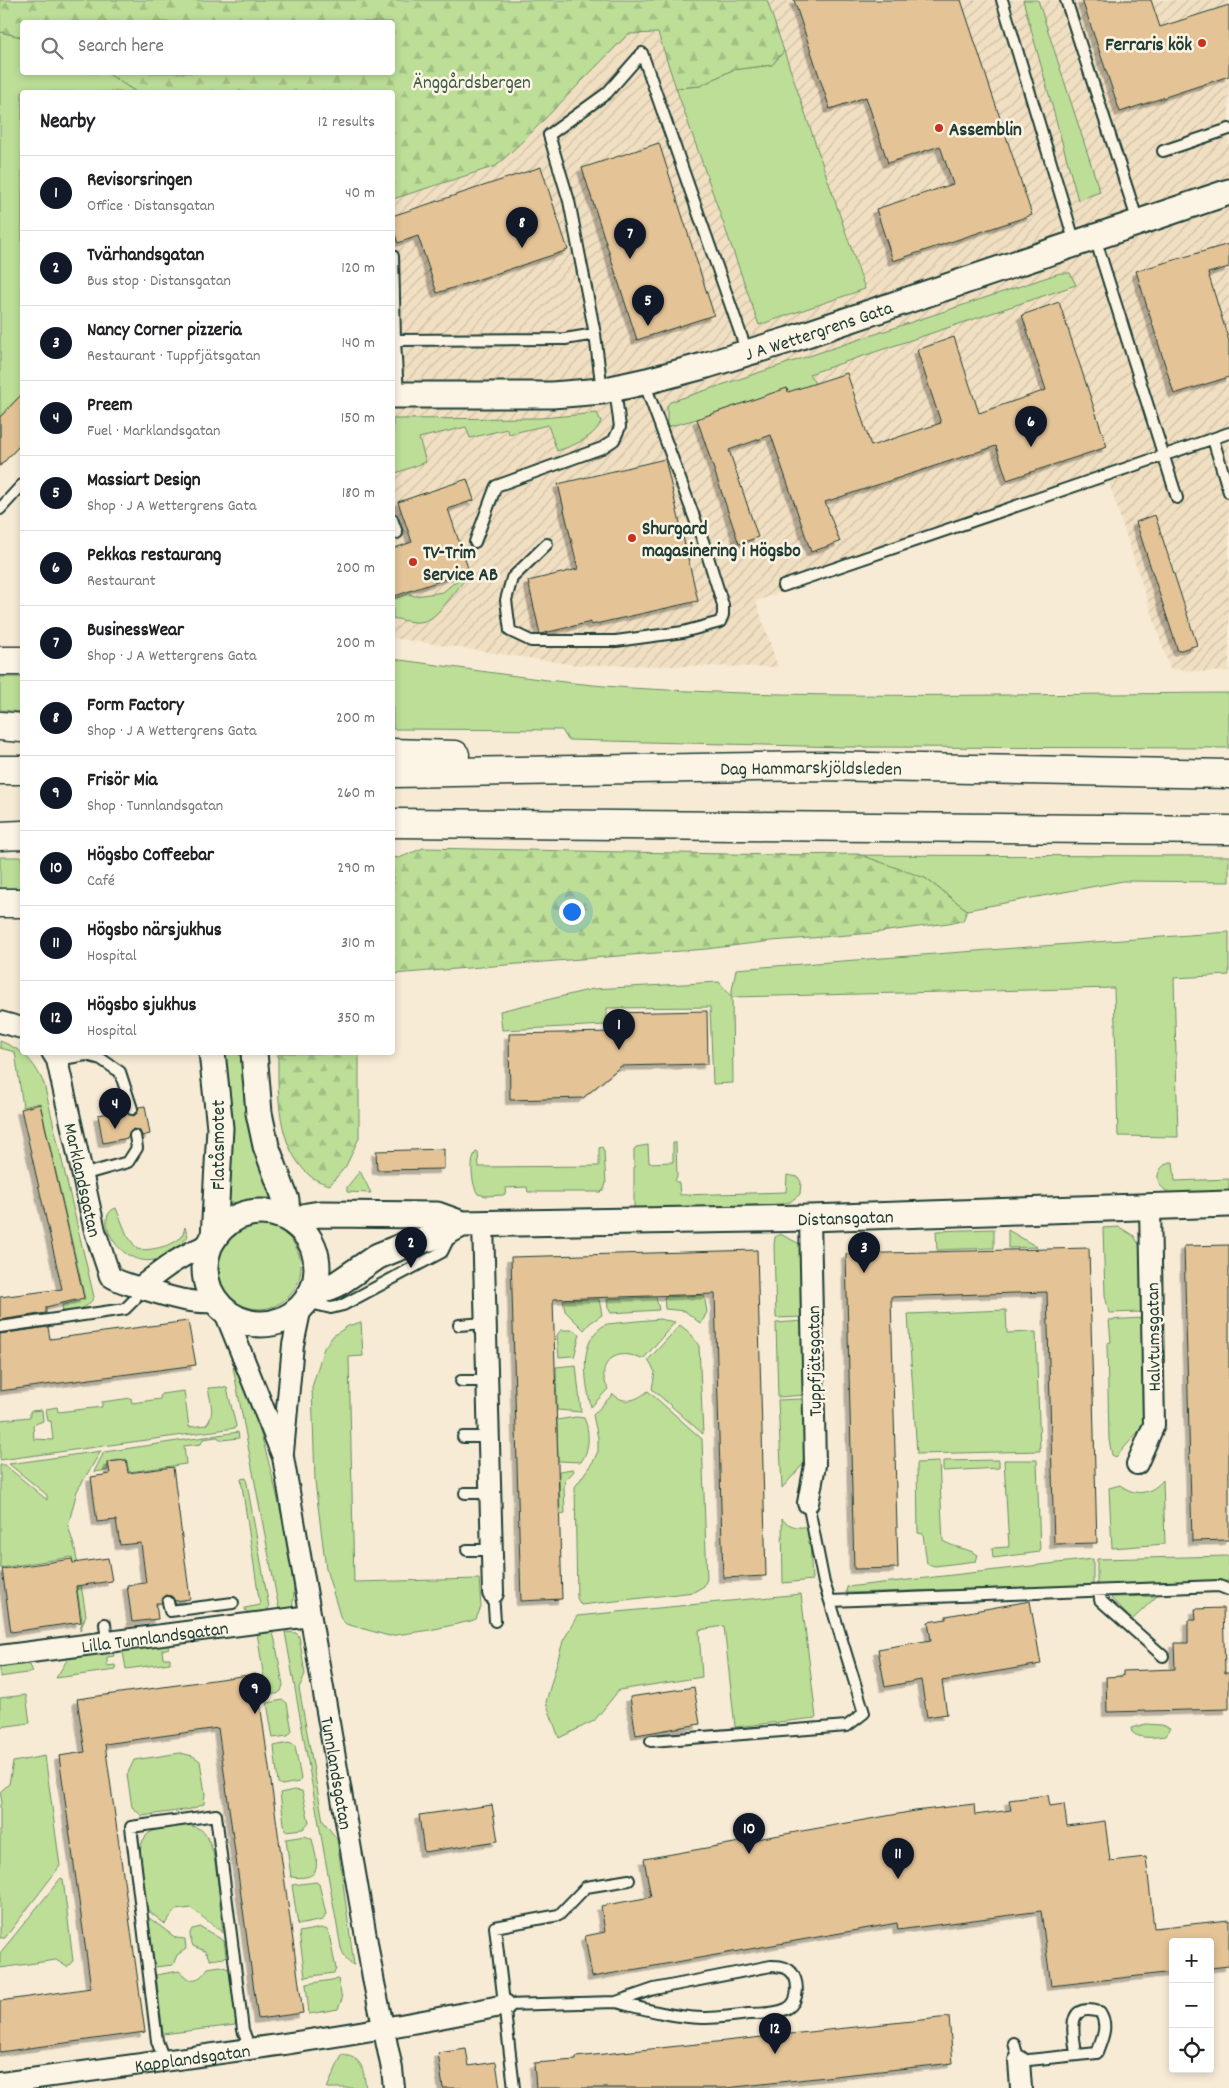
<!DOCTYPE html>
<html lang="en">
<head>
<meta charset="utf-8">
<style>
	body { margin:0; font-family:Dekko,sans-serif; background:#f2f2f2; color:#202124 }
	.controls { position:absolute; right:15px; bottom:15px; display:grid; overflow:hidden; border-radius:5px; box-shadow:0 2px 8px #0003 }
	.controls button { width:45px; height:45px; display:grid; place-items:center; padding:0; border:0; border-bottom:1px solid #e0e0e0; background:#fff; color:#202124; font:25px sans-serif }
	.you { position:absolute; left:571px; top:911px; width:18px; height:18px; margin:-12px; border:4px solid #fff; border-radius:50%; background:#1a73e8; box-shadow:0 0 0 8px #1a73e833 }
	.badge { display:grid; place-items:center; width:32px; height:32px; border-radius:50%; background:#111827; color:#fff; font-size:16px; font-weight:700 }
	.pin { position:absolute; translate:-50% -41px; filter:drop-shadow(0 1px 2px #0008) }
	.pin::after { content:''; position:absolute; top:26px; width:18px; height:15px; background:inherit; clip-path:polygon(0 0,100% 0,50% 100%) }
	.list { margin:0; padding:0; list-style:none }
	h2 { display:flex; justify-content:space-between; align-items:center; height:65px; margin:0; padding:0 20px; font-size:21px }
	h2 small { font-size:16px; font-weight:400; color:#757577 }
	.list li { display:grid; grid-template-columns:32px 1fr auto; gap:15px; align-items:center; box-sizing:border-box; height:75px; padding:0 20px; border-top:1px solid #e0e0e0 }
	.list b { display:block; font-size:19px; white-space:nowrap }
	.list p { margin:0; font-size:16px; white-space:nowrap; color:#757577 }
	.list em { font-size:16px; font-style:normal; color:#757577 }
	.icon { flex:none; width:28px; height:28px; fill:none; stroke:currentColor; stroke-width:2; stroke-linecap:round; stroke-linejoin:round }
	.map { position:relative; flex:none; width:1229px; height:2088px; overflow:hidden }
	.search { position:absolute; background:#fff; box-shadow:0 2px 8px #0003; left:20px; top:20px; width:375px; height:55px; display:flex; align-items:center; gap:12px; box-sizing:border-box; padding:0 18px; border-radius:5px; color:#757577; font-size:19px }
	.panel { position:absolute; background:#fff; box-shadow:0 2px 8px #0003; left:20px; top:90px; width:375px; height:965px; border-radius:5px }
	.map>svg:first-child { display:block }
</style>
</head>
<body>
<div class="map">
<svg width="1229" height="2088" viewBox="0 0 1229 2088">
	<defs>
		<pattern id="industrial-furrows" width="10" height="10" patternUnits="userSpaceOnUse" patternTransform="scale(1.25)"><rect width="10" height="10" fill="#f1dfc2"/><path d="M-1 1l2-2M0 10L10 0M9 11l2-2" fill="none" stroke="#cec0a7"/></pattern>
		<pattern id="forest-firs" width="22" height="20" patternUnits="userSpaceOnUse" patternTransform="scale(1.25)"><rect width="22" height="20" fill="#bcde97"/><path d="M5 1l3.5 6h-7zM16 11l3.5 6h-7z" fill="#a1bf83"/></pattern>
		<filter id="shadow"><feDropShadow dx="-4.5" dy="4.5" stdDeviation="0" flood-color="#0004"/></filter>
	</defs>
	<rect width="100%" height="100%" fill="#f7ebd5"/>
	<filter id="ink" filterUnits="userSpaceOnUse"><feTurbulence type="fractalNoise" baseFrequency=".02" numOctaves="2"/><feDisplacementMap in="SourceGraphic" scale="10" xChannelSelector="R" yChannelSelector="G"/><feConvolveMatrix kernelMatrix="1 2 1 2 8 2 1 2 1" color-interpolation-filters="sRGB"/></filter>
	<g filter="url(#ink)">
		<path fill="url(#industrial-furrows)" d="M767,0H1229V671L1209,672L1170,669L1109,483L756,601L778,667L577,665L393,638V199L496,166L526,138L628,34L658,33L759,324L865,289Z"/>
		<path fill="#bcde97" stroke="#6e8e66" d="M1023,0H1038L1100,192L1078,200Z
			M0,32L22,37V72L107,73L136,92H22V443L0,466Z
			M784,51L865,289L759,325L676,88L700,86L732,70L772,65Z
			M1060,273H1070L1076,285L809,374L815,383L816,473L787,389L697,419L667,427V406L670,402Z
			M597,413L601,421C595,438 572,446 557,451L548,425L509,434L507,429L470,438L466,427L419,438L426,462L396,473L393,476V419L541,418Z
			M460,578L464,579V581C455,591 437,618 425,621C415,624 402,620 393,618V599L408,594L415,596L443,592Z
			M392,659C472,669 551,683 631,688C830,700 1030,694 1229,693V748L842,747L568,740L562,730L393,729Z
			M0,677H22V712L0,710Z
			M779,855L1229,856V882L1123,881L967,910L925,878Z
			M0,857H22V888H0Z
			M1229,932V975L1174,978L1178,1137L1118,1136L1114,988L732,997L733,1083L713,1084L710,1007L607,1008V1025L502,1030L500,1011L593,989L719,982L731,996L736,969Z
			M0,1041C23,1050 34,1061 44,1084L94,1297C88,1309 75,1312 63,1312L62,1305L85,1299L40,1103L23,1107L15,1052L0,1048Z
			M220,1053H240L248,1115L273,1197L270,1200L228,1203Z
			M673,1143H676L677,1176L675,1181L679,1183L680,1195L786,1192L787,1175L798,1177L801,1182L800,1194L790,1202L779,1204L700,1209L634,1208V1150L636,1147L648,1145L649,1163L673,1162Z
			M602,1147L604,1151L606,1184L603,1191L600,1192H528L527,1187L506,1188L505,1194L503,1195L486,1196L478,1194C472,1187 469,1159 476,1152H478L479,1167L599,1166V1148Z
			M1169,1162H1173L1175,1181L1229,1179V1192L1174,1194C1155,1189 1152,1171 1169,1162Z
			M360,1171L371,1193L347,1192V1187Z
			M116,1208L127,1235L137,1249C146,1252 173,1246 180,1238C183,1235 184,1231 185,1227L188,1236C138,1301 85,1218 116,1208Z
			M217 1267a42 42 0 1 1 84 0a42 42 0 1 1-84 0Z
			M1119,1227L1134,1236L1140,1246L1142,1312L1109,1313L1105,1295L1103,1228Z
			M994,1229V1248L937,1250L936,1231Z
			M1008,1230L1037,1247L1008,1248Z
			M780,1234L802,1245L803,1317L776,1318L774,1245L775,1237Z
			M704,1295L707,1312L701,1324L685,1311L665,1309L664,1297Z
			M656,1297L659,1310L611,1313L608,1308L607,1299Z
			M599,1299L602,1315L590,1323L584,1330L565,1311L563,1300Z
			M1006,1310L1007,1333L1036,1332L1040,1451L917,1454L908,1314Z
			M1142,1318L1145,1415L1139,1431L1116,1457L1112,1455L1109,1440L1107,1343L1111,1342L1109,1320Z
			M659,1319L675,1322L645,1357L641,1359C617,1346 594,1363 608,1389L591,1407C585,1380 577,1338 607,1324Z
			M804,1321L805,1395L778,1397L776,1323Z
			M361,1322L363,1356L349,1357L354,1582L479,1579L481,1607L476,1619L471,1621L430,1630L389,1636L346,1624L341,1619L326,1569L315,1482L312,1387L324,1348L333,1336L348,1326Z
			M680,1325L691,1334L699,1346L703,1434L652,1389L655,1372L648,1360Z
			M561,1330H573L580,1334L574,1357L571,1356L559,1357L557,1335Z
			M576,1365L581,1412L557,1410L556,1367Z
			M233,1367C253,1383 287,1534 292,1566C294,1580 295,1594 292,1608L279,1609Z
			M221,1387L227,1388L236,1426L235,1428L0,1460V1420L30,1417V1411L42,1410L43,1421L33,1425L34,1439L53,1440L51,1421H48L46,1409L57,1407L58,1412L102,1407V1402L131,1398L132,1403L160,1399L161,1394L184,1391L189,1427L206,1425C216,1415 210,1400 208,1388Z
			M648,1391L702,1439L707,1579L704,1586L694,1592L581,1605L577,1598L575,1487L594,1460L598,1451V1438L593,1415L613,1394C625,1405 637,1400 648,1391Z
			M801,1399L806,1403V1461L782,1488L778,1400Z
			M576,1417L584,1418C590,1431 590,1450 581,1462L558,1461L557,1420Z
			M238,1432L239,1438L222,1440L217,1437L203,1439L201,1444L184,1446L186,1464L129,1472L126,1459L107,1462L108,1470L94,1472L104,1452Z
			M101,1451L77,1491L68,1526L75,1549L86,1615L80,1631L82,1621L72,1557L0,1568V1465H5L47,1500V1495L9,1464Z
			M999,1460V1468L943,1471V1461Z
			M1004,1460H1037L1040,1552L993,1558L992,1548L1009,1547Z
			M939,1462L943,1541C954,1548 968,1548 978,1555L976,1561L935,1566L927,1564L923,1534L918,1533L917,1463Z
			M573,1469L574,1471L565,1481L564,1487L565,1513L560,1514L559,1471Z
			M246,1478L269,1607L266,1613L251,1615L245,1610V1608L260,1605L241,1479Z
			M1163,1480L1165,1544L1112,1548L1109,1488L1120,1485C1136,1497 1151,1494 1163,1480Z
			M782,1519C788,1526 801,1530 809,1525L812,1580L783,1583Z
			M1229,1556V1581L1098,1586L1097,1583V1559Z
			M1093,1559V1585L849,1593H846L847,1587Z
			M801,1594L816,1718L735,1727L724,1626L699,1630L702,1677L619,1690L594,1721L559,1738L546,1702L563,1641L577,1616Z
			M1157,1596L1132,1620L1111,1598V1597Z
			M272,1630L275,1640L283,1685L281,1691L277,1694L266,1693L257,1632Z
			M285,1632L296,1633L299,1636L305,1674L299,1688L323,1821L337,1839L354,1965C346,1963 344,1955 341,1948Z
			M166,1644L169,1648L162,1650L163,1658H170V1663L126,1669L123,1652L126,1649Z
			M108,1652L113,1653L114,1656L107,1657V1666L115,1665L116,1670L56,1678L69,1657Z
			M22,1663L30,1665L33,1672L0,1677V1666Z
			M26,1695L30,1723L0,1727V1698Z
			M283,1700L287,1703L292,1731L288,1736L273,1738L267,1703Z
			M1146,1724L1161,1725L1170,1728L1166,1736C1155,1737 1140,1740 1132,1732L1131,1728Z
			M289,1743L295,1746L301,1779L299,1782L282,1785L278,1783L274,1746Z
			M180,1753L193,1756L200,1761L205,1793L204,1804L191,1809L142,1816L132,1807L127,1775L134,1760Z
			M45,1756L60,1866L5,1938H0V1805L2,1802L0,1792L9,1784L13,1762Z
			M294,1790L302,1791L309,1822L303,1829L285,1831L280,1793Z
			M188,1825C195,1827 201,1828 205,1834C218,1848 220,1912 223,1933L191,1908L175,1910L165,1924L146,1909C144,1890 129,1840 153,1831C164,1827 177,1827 188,1825Z
			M305,1836L312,1839C317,1862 325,1881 291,1877L286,1839Z
			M61,1878L63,1879L73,1961L67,1967L56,1960L0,1968V1953Z
			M316,1882L319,1884L326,1914L323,1920L298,1925L292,1885Z
			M148,1917L176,1938L185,1939L186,1949L177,1955L173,1965L155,1967Z
			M201,1927L224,1941L226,1956L224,1958L210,1960L205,1951L193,1946C191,1940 188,1935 192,1929Z
			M321,1928L328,1930L329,1934L336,1969L334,1973L305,1977L299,1932Z
			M220,1966L229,1969L236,2019L235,2025L163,2034L156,1975L179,1971L188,1979C198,1981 203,1976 208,1968Z
			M338,1979L342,1999L338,2009L309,2014L306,1984Z
			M342,2055C363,2057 363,2069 366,2088H327Z"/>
		<path fill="url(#forest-firs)" stroke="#6e8e66" d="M0,0H767L784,51L772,65L732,70L700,86L676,88L658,33L628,34L526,138L496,166L393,199L392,92H136L107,73L392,72V22H22V37L0,32Z
			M423,848L779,855L858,854L925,878L967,910L963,921L873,933L772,941L706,949L393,974V857L399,858Z
			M278,1053H359V1138L346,1166L330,1185C323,1183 314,1180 309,1175C276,1145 278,1094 278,1053Z"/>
		<path fill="#e4c396" stroke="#1f3d34" filter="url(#shadow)" d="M794,0H961L1032,215L893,261L876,209L953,184L940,146L888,163L866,97L830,109Z
			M1082,0H1151L1160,27L1229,5V76L1120,112Z
			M659,143L714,315L637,340L582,168Z
			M541,167L568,250L437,293L418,236L398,243L392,226V216Z
			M1229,244V267L1208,273L1229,341V377L1174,394L1136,271Z
			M1059,302L1107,447L1007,480L996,446L825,502L840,542L811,552L771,435L729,450L758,537L739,544L697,419L787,388L788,392L847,373L871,446L941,423L917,350L954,337L979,413L1046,390L1022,315Z
			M22,394V443L0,466V417Z
			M665,459L698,601L591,625V622L540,634L528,581L578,569L558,484Z
			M467,479L474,500L448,509L469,571L392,597V549L412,542L398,502Z
			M1155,515L1197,645L1178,651L1136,522Z
			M707,1011L708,1064L621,1066L583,1098L510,1100L509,1034L613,1032L612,1013Z
			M40,1104L84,1298L46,1307V1313L0,1320V1297L62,1289L21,1109Z
			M145,1106L150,1134L142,1136L140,1131L133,1129L129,1133L128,1138L103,1143L98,1115L125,1110L128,1114L134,1116L137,1113L139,1107Z
			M444,1149V1169L377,1170L376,1151Z
			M1229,1245V1540L1192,1541L1184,1246Z
			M1089,1248L1097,1543L1054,1544L1047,1292L891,1297L898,1568L854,1569L846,1254Z
			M757,1250L766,1576L723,1578L715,1294L553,1299L562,1599L521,1601L511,1257Z
			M188,1321L196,1365L0,1391V1334L48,1327L50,1339Z
			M126,1460L128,1473L173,1467L190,1599L175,1601L171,1596L166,1595L161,1603H156L158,1619L132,1622L127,1585L146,1583L141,1543L120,1545L116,1520L97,1522L91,1477L110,1474L108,1462Z
			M108,1558L112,1581L76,1586L81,1622L11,1632L2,1569L72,1559L73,1563Z
			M1030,1601L1041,1664L942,1681L947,1714L927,1717L921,1680L885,1687L878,1649L931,1640L928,1622L946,1619V1616Z
			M1223,1608L1225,1673H1229V1709L1107,1712L1106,1677L1123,1676V1671L1175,1669L1174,1643H1188V1620H1196L1195,1609Z
			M256,1674L303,2013L258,2019L218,1728L105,1744L145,2032L0,2052V2001L91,1988L59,1756L85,1752L77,1699Z
			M694,1687L700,1724L636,1735L630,1697Z
			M1048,1795L1050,1806L1064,1804L1067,1826L1105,1821L1110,1861L1146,1857L1154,1928L1229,1920V1966L1210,1968V1942H1173V1972L1051,1986L1041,1911L898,1930L897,1923L592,1977L585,1936L605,1932L601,1906L651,1897L644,1859L915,1811L974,1804L975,1815L1011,1810L1009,1800Z
			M492,1805L498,1841L424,1852L419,1815Z
			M949,2017L953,2063L726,2088H536L534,2063L576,2060V2057Z
			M466,2049L469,2066L496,2062L500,2088H443L438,2053Z"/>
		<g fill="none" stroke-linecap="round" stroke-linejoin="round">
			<g stroke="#1f3d34" stroke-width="14">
				<path id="service" d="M1002,0L1075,243
					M1066,0L1138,222
					M1163,151L1229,129
					M1095,238L1177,498
					M393,256L395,340
					M595,334L569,201L549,135L607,93L642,53L747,352
					M398,395L395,340L565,339L595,334L602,391
					M1213,439L1229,492
					M0,509L22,485
					M392,519L397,533
					M475,542L496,486L602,448L614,440L620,427L615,389
					M547,544L512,578L506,600L510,631L531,641H616L683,632L720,622L723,615V605L703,541L644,382
					M783,586L1229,433
					M57,1060L86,1055L101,1059L120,1072L132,1109
					M82,1175L128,1162L137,1148L135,1136
					M306,1302L331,1308L343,1305L442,1252L450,1236
					M459,1325L485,1323
					M0,1327L125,1309L135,1299L139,1288
					M461,1381H487
					M463,1437H489
					M465,1493H490
					M808,1503L824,1583L830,1601L1219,1586L1229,1590
					M467,1550H492
					M1100,1592V1600L1163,1656
					M493,1593L495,1621
					M168,1602L170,1611L233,1603
					M105,1624L107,1642
					M651,1741L847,1726L864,1713L830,1601
					M505,2005L616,2002L654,1989L771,1966C777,1966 783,1966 789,1970C800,1978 800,2003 786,2009C775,2014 760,2014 748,2014C733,2016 717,2018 702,2018C673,2017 644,2009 616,2002
					M1014,2043L1019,2061L1097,2053C1102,2039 1109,2026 1100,2012C1064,2002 1074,2033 1076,2055
					M164,2060L157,2041L131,1827L216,1815L243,2030L250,2049
					M514,2088L495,1927L559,1915L586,1887L629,1880"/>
			</g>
			<g stroke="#1f3d34" stroke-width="24">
				<g id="minor">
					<path d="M0,1022L22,1028"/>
					<path id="s1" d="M52,1052L57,1060L95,1231L110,1276C120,1283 129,1284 140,1288C166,1296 190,1304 217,1302"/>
					<path d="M483,1223L493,1593"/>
					<path d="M139,1288C162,1270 183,1253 211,1244"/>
					<path id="s2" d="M224,1310L283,1457L374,1983L392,2069L394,2088"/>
					<path d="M283,1452L293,1345L301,1307"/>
					<path d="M1137,1464L1154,1425L1150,1206"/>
					<path d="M808,1503L815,1465L810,1218"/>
					<path id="s3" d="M0,1656L310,1616"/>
					<path d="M1019,2061L1021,2088"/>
					<path id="s4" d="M0,2083C169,2060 338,2040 505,2005"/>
				</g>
			</g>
			<g stroke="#1f3d34" stroke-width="29">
				<g id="tertiary">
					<path id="s5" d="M392,395H552L602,391L647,381L707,365L789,340L1229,192"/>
					<path d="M212,1052L220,1128L214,1238"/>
					<path d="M254,1052L259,1113L266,1146L286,1200L287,1218"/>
					<circle cx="261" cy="1268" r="56"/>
					<path d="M293,1222L307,1216L320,1214L437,1215L462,1224"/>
					<path id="s6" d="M309,1296L337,1284L378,1256L408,1244L441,1235L462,1224L810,1218L1229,1204"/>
				</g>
			</g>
			<g stroke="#1f3d34" stroke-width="31">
				<g id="primary">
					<path d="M0,661H22"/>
					<path d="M0,726L22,728"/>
					<path d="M392,753L455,755"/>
					<path d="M0,770H22"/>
					<path id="s7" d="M392,773L819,766L1229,774"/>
					<path d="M392,823L1229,830"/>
					<path d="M0,836L22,835"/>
					<path d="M0,903H22"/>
				</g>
			</g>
			<use href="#service" stroke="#fcf5e5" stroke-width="10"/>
			<use href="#minor" stroke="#fcf5e5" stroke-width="20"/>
			<use href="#tertiary" stroke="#fcf5e5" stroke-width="25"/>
			<use href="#primary" stroke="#fcf5e5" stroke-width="28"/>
		</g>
	</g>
	<g fill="#c8321e" stroke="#fcf5e5" stroke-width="2">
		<circle cx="1202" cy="43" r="5"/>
		<circle cx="939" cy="128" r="5"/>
		<circle cx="632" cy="538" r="5"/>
		<circle cx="413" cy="562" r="5"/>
	</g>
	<g text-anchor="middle" stroke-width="5" stroke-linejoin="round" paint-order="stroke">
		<g font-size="19" font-weight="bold" fill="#1f3d34" stroke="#fcf5e5" text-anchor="start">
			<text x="1192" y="50" text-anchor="end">Ferraris kök</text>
			<text x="949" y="135">Assemblin</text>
			<text x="642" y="534">Shurgard<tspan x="642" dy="22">magasinering i Högsbo</tspan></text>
			<text x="423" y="558">TV-Trim<tspan x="423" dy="22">Service AB</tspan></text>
		</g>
		<g font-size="19" fill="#3e5d48" stroke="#fcf5e5">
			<text x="472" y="88">Änggårdsbergen</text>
		</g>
		<g font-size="19" fill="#1f3d34" stroke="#fcf5e5">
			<text dy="7" stroke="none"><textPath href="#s5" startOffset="435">J A Wettergrens Gata</textPath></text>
			<text dy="7" stroke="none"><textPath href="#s7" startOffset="419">Dag Hammarskjöldsleden</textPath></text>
			<text transform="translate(217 1145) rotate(-90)" y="7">Flatåsmotet</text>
			<text dy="7" stroke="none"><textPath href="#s1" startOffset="132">Marklandsgatan</textPath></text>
			<text dy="7" stroke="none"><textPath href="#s6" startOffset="554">Distansgatan</textPath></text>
			<text transform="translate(1152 1337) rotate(-91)" y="7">Halvtumsgatan</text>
			<text transform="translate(813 1361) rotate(-91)" y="7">Tuppfjätsgatan</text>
			<text dy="7" stroke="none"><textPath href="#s3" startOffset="156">Lilla Tunnlandsgatan</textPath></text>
			<text dy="7" stroke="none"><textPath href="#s2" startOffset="479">Tunnlandsgatan</textPath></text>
			<text dy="7" stroke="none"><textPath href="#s4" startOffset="194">Kapplandsgatan</textPath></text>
		</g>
	</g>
</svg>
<div class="controls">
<button>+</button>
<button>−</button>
<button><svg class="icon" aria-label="locate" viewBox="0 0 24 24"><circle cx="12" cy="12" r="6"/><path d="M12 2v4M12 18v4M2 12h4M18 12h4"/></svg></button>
</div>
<div class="you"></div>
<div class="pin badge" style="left:619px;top:1050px">1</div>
<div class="pin badge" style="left:411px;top:1268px">2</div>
<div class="pin badge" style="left:864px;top:1273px">3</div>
<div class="pin badge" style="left:115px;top:1129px">4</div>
<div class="pin badge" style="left:648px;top:326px">5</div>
<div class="pin badge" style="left:1031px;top:447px">6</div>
<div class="pin badge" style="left:630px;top:259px">7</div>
<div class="pin badge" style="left:522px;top:248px">8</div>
<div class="pin badge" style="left:255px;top:1714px">9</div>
<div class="pin badge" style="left:749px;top:1854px">10</div>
<div class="pin badge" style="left:898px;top:1879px">11</div>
<div class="pin badge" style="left:775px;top:2054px">12</div>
<div class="search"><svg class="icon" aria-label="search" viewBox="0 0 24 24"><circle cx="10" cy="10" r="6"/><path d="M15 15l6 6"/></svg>Search here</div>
<section class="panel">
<h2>Nearby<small>12 results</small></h2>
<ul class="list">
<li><span class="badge">1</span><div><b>Revisorsringen</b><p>Office · Distansgatan</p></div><em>40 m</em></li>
<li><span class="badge">2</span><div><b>Tvärhandsgatan</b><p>Bus stop · Distansgatan</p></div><em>120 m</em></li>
<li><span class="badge">3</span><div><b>Nancy Corner pizzeria</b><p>Restaurant · Tuppfjätsgatan</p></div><em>140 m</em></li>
<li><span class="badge">4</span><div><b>Preem</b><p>Fuel · Marklandsgatan</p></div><em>150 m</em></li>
<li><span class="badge">5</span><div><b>Massiart Design</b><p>Shop · J A Wettergrens Gata</p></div><em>180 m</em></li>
<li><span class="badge">6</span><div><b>Pekkas restaurang</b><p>Restaurant</p></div><em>200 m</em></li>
<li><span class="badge">7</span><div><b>BusinessWear</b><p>Shop · J A Wettergrens Gata</p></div><em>200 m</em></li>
<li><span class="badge">8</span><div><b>Form Factory</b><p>Shop · J A Wettergrens Gata</p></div><em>200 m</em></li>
<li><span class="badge">9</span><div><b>Frisör Mia</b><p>Shop · Tunnlandsgatan</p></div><em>260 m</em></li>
<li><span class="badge">10</span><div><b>Högsbo Coffeebar</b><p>Café</p></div><em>290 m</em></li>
<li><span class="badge">11</span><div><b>Högsbo närsjukhus</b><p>Hospital</p></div><em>310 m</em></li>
<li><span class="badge">12</span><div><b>Högsbo sjukhus</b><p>Hospital</p></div><em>350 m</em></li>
</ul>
</section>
</div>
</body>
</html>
